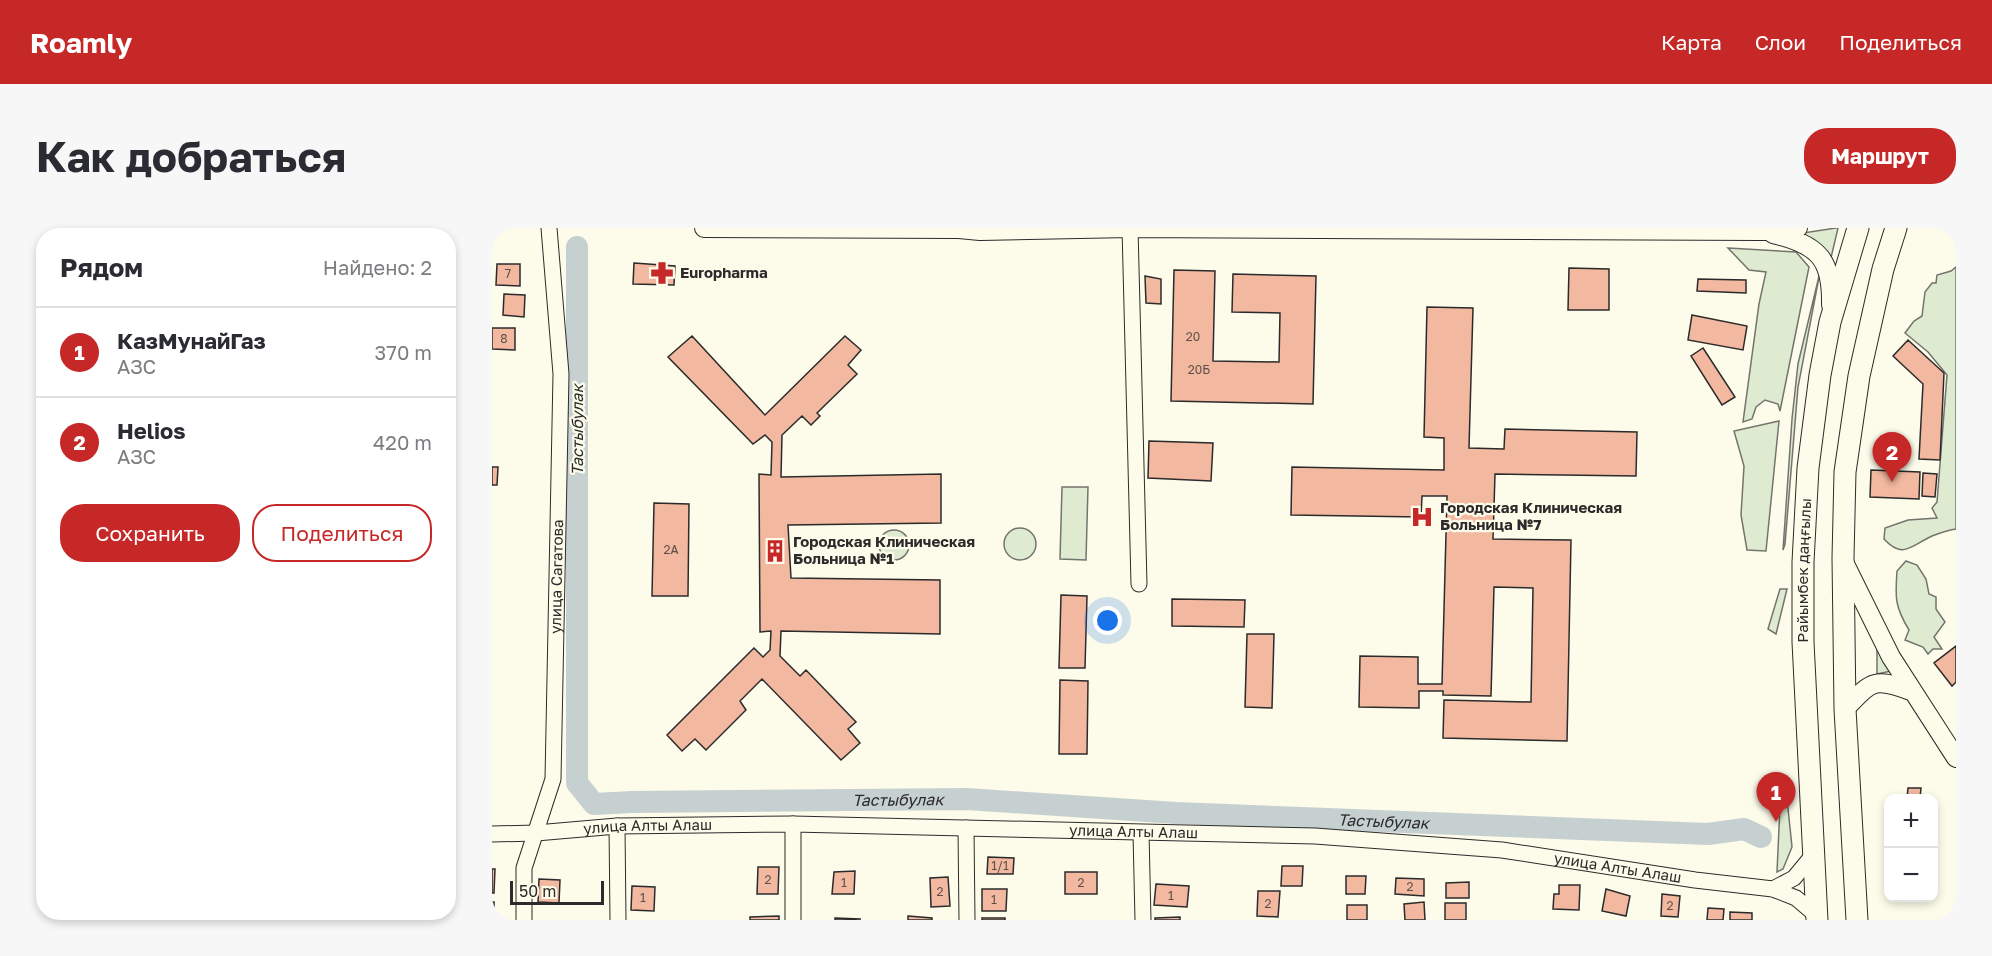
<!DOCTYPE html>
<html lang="ru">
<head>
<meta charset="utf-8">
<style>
	body { margin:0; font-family:"Golos Text",sans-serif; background:#f7f7f7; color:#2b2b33 }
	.controls { position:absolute; right:18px; bottom:18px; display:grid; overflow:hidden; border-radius:12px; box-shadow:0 3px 9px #0003 }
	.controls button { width:54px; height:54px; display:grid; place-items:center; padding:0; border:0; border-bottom:2px solid #e1e1e2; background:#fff; color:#2b2b33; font:30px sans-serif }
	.scale { position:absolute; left:18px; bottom:15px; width:94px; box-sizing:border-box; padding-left:6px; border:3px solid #2b2b2b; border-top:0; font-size:16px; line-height:21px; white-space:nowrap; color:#2b2b2b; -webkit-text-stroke:4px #fdfbea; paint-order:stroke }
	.you { position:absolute; left:616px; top:393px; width:21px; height:21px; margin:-15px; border:4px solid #fff; border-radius:50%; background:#1a73e8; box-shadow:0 0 0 9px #1a73e833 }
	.badge { display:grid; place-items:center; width:39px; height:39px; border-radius:50%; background:#c62828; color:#fff; font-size:20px; font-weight:700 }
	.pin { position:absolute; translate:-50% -50px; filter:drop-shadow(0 2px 3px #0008) }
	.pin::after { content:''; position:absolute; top:32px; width:21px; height:18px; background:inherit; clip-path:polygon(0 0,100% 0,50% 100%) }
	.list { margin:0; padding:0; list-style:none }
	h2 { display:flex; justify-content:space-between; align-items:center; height:78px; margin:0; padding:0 24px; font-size:26px }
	h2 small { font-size:20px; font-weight:400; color:#7c7c81 }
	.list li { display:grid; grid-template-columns:39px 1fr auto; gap:18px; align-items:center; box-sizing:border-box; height:90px; padding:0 24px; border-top:2px solid #e1e1e2 }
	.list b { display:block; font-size:22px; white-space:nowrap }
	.list p { margin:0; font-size:20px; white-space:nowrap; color:#7c7c81 }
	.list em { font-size:20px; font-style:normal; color:#7c7c81 }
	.actions { display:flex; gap:12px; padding:18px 24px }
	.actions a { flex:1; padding:14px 0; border:2px solid #c62828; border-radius:24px; text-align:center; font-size:21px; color:#c62828 }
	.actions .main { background:#c62828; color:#fff }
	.map { position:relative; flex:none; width:1464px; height:692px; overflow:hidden; border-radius:24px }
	header { display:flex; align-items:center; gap:36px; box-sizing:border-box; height:84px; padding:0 30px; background:#c62828; color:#fff }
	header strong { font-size:28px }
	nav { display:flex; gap:33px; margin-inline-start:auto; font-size:21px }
	.intro { display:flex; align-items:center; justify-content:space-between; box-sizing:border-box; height:144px; padding:0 36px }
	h1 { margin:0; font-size:42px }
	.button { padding:15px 27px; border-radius:24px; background:#c62828; color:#fff; font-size:21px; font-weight:700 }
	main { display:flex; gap:36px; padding:0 36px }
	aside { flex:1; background:#fff; border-radius:24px; box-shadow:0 3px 9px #0003 }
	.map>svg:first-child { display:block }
</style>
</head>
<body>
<header>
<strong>Roamly</strong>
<nav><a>Карта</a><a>Слои</a><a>Поделиться</a></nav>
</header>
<div class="intro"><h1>Как добраться</h1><a class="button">Маршрут</a></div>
<main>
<aside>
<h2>Рядом<small>Найдено: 2</small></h2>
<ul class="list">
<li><span class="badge">1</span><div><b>КазМунайГаз</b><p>АЗС</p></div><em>370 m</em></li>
<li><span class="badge">2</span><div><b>Helios</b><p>АЗС</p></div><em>420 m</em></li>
</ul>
<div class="actions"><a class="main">Сохранить</a><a>Поделиться</a></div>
</aside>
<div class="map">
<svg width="1464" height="692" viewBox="0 0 1464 692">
	<rect width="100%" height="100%" fill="#fdfbea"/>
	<path fill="#deebd1" stroke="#74746e" stroke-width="1.5" d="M1344,0H1346L1338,34L1311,5Z
		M1236,20L1304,24L1317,39L1288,183L1286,176L1273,172L1264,179L1260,191L1251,194L1267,76L1274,44L1257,42Z
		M1464,39V301C1456,302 1448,305 1440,308C1420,317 1411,332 1392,311L1393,300L1416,292L1445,290L1440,280L1445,274L1455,147L1436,124L1413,105L1422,93L1430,88L1433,64L1440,55H1444L1445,47L1459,43Z
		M1328,44L1306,159L1293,316L1291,322L1300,191L1306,136Z
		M1287,193L1274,323L1255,322L1249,287L1252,238L1242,203Z
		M570,259H596L594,332L568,331Z
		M512 316a16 16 0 1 1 32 0a16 16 0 1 1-32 0Z
		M387 317a15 15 0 1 1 30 0a15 15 0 1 1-30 0Z
		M1414,333L1425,337L1434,351L1437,366L1444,369V381L1453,394L1442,409L1450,421H1441L1436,426L1431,419L1413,412L1417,402C1403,379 1403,370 1405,343Z
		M1288,361H1295L1284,406L1276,401Z
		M1385,419L1399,443L1385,446Z
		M1277,552H1293L1300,619L1291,641L1285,644L1288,578Z"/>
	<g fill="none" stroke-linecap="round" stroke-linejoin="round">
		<path stroke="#c7d0d0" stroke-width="22" id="s1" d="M85,19V555L102,576L140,574L475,571L684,585L1216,606L1252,601L1269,609"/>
	</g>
	<path fill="#f2b8a0" stroke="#2b2b2b" stroke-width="1.5" d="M142,35L183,38L182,57L141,56Z
		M5,36H28V58L4,57Z
		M1077,40L1117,41V82H1076Z
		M682,42L723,43L721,133L787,134L788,85L740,84L741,46L824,48L821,176L679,173Z
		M653,48L669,51V76L654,75Z
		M1206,51L1254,52V65L1205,63Z
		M12,66L33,67L32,89L11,87Z
		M935,79L981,80L977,220L1012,221L1013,201L1145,204L1144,248L1003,246L1001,311L1079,312L1075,513L951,510L952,472L1039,474L1041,360L1002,359L999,468L951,467V463H927V480L867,479L868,428L926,429V456H950L955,268H930L929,289L799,287L800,239L952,242V210L932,209Z
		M1200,87L1255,98L1251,122L1196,112Z
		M0,100H23V122L0,121Z
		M200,108L273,187L353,108L369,122L356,137L365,146L325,185L328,188L319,197L310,188L290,207L289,249L449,246V295L296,297L299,350L448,352V406L289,403L288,428L308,448L314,442L364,494L356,501L368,515L349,532L270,451L248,473L254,482L214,522L203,511L190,523L175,507L262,420L271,429L278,422L279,403L268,404L267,246L279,247L280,214L273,207L261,216L176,129Z
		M1416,112L1452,145L1448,232L1427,231L1431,156L1401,128Z
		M1211,120L1243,169L1230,177L1199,128Z
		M657,213L721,215L719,253L656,250Z
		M0,239H6L5,257H0Z
		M1379,242L1428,244L1427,271L1378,269Z
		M1431,245L1445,246L1443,269L1430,268Z
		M162,275L197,276L196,368H160Z
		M569,367L595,368L593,440H567Z
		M680,371L753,372L752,399L680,398Z
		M755,406H782L780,480L753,479Z
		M1464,418V454L1460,458L1442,435Z
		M568,452L596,453L595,526H567Z
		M1416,560H1429L1428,570H1415Z
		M496,629L522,630L521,646H495Z
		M790,638H811L810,658H789Z
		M266,639H287L286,666H265Z
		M0,641H3L2,665H0Z
		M363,643L362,666H340L342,644Z
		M573,644H605V666H573Z
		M854,648H874L873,666H854Z
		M456,649L458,678L439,679L438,650Z
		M904,650L932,651V668L903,666Z
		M47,651L68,652L67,675L46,674Z
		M977,654V670H954V655Z
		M664,656L697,658L695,679L662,677Z
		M1067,657H1088L1087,682L1061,681L1062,666H1067Z
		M140,658L163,659L162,683L139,682Z
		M490,661H515L514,683H490Z
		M1114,661L1138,668L1134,688L1110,683Z
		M766,663H788L786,689L765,688Z
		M1170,666L1188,668L1186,689L1169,688Z
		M0,674H2V692H0Z
		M932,674L933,692H913L912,676Z
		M953,675H974V692H953Z
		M855,677H875V692H855Z
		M1216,680L1232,681L1231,692H1215Z
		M1238,684L1260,685V692H1238Z
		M287,688V692H258V689Z
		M416,688L440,690V692H416Z
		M688,689V692H663V690Z
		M343,690L369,691L343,692Z
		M490,690H513V692H490Z"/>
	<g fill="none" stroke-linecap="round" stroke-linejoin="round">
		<g stroke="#2b2b2b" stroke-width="17">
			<g id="minor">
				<path d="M638,0L647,356"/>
				<path d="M301,596V692"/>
				<path d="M125,598L126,692"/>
				<path d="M474,600L475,692"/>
				<path d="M649,605L651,692"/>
				<path id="s2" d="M0,606L44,605L125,598L301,596L823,608L1010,622L1203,652L1281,661L1304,670L1324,687"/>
				<path d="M1281,661L1302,650L1321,627"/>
				<path id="s3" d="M32,692V640L61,551L69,146L57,0"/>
			</g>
		</g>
		<g stroke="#2b2b2b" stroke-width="20">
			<path id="major" d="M212,0L467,1L488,3L638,0L1268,3L1306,0
				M1281,6C1327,17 1340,31 1339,77
				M1351,332L1399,429L1464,530
				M1353,481C1380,453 1381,449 1419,463"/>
		</g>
		<g stroke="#2b2b2b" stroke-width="23">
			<g id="highway">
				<path id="s4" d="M1325,692L1311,414V334L1316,240L1328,147L1338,94L1366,0"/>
				<path d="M1365,692L1353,481L1351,330L1353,244L1367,148L1391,41L1404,0"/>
			</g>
		</g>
		<use href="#minor" stroke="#fdfbea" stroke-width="15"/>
		<use href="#major" stroke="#fdfbea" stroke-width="18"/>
		<use href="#highway" stroke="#fdfbea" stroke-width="21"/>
	</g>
	<defs>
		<g id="pharmacy-bare" transform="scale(1.8)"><path d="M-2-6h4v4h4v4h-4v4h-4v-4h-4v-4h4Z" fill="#c62828" stroke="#fdfbea" stroke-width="2.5" paint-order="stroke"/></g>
		<g id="hospital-bare" transform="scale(1.8)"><path d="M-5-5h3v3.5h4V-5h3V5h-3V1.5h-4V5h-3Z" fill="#c62828" stroke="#fdfbea" stroke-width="2.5" paint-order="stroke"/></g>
		<g id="building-bare" transform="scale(1.8)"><path d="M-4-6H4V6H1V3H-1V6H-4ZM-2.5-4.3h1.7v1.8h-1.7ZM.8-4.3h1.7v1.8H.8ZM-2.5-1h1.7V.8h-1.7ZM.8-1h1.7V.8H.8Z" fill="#c62828" stroke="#fdfbea" stroke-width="2.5" paint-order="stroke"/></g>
	</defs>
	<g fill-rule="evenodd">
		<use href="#pharmacy-bare" x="170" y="45"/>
		<use href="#hospital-bare" x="930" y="289"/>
		<use href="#building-bare" x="283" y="323"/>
	</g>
	<g text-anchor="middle" stroke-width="4.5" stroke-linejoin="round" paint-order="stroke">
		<g font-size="12" fill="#5d4e48">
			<text x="16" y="50">7</text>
			<text x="701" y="113">20</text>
			<text x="12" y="115">8</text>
			<text x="707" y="146">20Б</text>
			<text x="179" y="326">2А</text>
			<text x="508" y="642">1/1</text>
			<text x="276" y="656">2</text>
			<text x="352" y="659">1</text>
			<text x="589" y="659">2</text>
			<text x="918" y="663">2</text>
			<text x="448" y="668">2</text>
			<text x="679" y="672">1</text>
			<text x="151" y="674">1</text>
			<text x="502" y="676">1</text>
			<text x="776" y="680">2</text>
			<text x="1178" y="682">2</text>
		</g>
		<g font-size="15" font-weight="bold" fill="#2b2b2b" stroke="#fdfbea" text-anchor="start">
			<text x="188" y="50">Europharma</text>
			<text x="948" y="285">Городская Клиническая<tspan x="948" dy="17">Больница №7</tspan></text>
			<text x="301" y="319">Городская Клиническая<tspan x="301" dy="17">Больница №1</tspan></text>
		</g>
		<g font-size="15" fill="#2b2b2b" stroke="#fdfbea">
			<text dy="5" stroke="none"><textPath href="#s4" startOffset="350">Райымбек даңғылы</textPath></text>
			<text dy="5" stroke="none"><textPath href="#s3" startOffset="348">улица Сагатова</textPath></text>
			<text dy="5" stroke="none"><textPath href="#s2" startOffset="156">улица Алты Алаш</textPath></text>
			<text dy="5" stroke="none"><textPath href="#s2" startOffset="642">улица Алты Алаш</textPath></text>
			<text dy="5" stroke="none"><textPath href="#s2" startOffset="1128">улица Алты Алаш</textPath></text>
		</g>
		<g font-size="16" font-style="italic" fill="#2b2b2b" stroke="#fdfbea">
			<text transform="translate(85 202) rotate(-90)" y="6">Тастыбулак</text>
			<text dy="6" stroke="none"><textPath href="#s1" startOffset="867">Тастыбулак</textPath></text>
			<text dy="6" stroke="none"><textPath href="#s1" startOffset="1353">Тастыбулак</textPath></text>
		</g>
	</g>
</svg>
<div class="controls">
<button>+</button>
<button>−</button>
</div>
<div class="scale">50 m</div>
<div class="you"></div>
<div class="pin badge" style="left:1284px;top:594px">1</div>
<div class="pin badge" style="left:1400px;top:254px">2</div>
</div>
</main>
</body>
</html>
